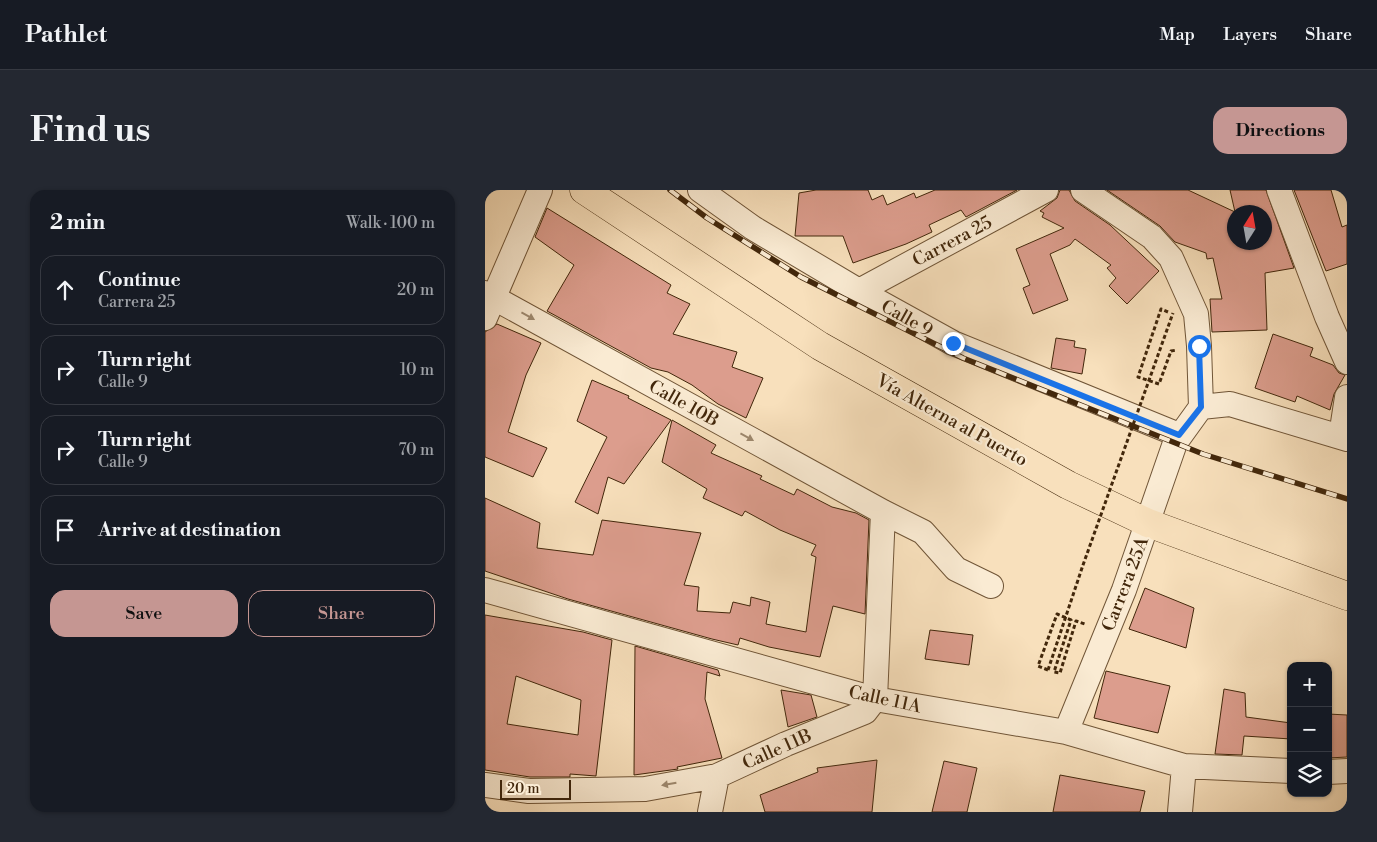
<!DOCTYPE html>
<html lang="en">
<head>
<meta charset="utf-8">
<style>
	body { margin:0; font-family:"Libre Bodoni",serif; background:#242831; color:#f1f3f6 }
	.controls { position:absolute; right:15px; bottom:15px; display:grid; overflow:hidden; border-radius:10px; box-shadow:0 1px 4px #0004 }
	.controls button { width:45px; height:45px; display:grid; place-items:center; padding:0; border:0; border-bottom:1px solid #363941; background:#171b24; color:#f1f3f6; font:25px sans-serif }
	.compass { position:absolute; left:742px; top:15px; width:45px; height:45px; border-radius:50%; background:#171b24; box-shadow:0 1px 4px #0004; rotate:11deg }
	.scale { position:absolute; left:15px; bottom:12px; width:71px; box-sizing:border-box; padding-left:5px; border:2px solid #42270b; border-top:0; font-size:14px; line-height:18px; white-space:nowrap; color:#42270b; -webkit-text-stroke:4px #faebd3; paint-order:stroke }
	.stop { position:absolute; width:15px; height:15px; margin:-11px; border:4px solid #1a73e8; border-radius:50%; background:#fff }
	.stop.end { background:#1a73e8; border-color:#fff; box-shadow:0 1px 5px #0008 }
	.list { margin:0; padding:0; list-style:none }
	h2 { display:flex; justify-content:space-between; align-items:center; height:65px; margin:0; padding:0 20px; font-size:21px }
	h2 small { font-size:16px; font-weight:400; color:#9ea1a6 }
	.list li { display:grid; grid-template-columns:32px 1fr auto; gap:15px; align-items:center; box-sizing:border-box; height:70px; margin:0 10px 10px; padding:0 10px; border:1px solid #363941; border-radius:15px }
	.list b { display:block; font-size:19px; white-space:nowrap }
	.list p { margin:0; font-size:16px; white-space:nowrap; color:#9ea1a6 }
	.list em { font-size:16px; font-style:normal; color:#9ea1a6 }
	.actions { display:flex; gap:10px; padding:15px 20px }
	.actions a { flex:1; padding:11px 0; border:1px solid #c59692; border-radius:15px; text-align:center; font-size:18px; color:#c59692 }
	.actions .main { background:#c59692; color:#111 }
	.icon { flex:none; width:28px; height:28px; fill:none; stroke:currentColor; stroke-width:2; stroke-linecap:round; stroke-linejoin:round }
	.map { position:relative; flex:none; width:862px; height:622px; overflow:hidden; border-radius:15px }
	header { display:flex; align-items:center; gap:30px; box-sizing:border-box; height:70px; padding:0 25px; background:#171b24; border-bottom:1px solid #363941 }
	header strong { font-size:24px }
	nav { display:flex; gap:28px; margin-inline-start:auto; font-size:18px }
	.intro { display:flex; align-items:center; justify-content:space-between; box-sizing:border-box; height:120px; padding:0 30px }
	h1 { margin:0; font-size:35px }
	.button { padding:12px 22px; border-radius:15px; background:#c59692; color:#111; font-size:18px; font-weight:700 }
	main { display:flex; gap:30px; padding:0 30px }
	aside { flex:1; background:#171b24; border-radius:15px; box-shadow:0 1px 4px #0004 }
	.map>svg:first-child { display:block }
</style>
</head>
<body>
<header>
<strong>Pathlet</strong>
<nav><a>Map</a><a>Layers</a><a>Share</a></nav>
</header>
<div class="intro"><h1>Find us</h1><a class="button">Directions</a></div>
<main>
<aside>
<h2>2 min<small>Walk · 100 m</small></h2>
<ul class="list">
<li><svg class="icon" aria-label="ahead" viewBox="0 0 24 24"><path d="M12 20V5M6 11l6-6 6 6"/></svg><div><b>Continue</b><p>Carrera 25</p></div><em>20 m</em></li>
<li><svg class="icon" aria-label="right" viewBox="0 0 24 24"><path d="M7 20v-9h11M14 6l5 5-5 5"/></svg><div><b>Turn right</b><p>Calle 9</p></div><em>10 m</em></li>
<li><svg class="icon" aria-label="right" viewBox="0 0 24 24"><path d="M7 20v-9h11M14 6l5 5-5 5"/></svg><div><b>Turn right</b><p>Calle 9</p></div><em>70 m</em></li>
<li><svg class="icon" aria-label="arrive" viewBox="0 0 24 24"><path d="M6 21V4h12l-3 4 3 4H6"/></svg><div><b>Arrive at destination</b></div></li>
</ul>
<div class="actions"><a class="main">Save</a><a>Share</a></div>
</aside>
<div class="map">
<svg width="862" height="622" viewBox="0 0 862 622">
	<rect width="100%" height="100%" fill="#f8e0bc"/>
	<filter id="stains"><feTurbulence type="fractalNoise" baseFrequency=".004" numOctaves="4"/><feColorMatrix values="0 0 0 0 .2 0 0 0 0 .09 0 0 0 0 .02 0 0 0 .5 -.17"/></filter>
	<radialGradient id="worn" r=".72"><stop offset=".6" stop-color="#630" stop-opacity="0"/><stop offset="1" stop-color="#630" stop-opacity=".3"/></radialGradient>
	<path fill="#dc9d8d" stroke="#42270b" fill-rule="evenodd" d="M331,0H383L387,10L398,5L402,15L429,3L431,8L450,0H532L481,27L476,20L444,35L447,42L421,54L368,73L358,46H310L314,3Z
		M575,0H584L590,11L625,35L674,81L642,114L624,96L631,88L622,78L626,75L590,49L585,55L565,64L583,110L548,124L538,98L545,95L531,59L579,38L557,27L559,23L555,21L572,8Z
		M622,0H703L750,22L745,0H781L809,78L780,83L782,140L727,142L725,109H737L728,68L722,69L721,63L690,52L675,36ZM750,22H780V52H750Z
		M809,0H846L857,37L862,35V74L841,81Z
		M62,18L186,95L182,103L205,114L188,144L252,162L247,177L278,188L261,228L233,214L207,195L183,182L166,178L62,121L89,75L50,47Z
		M12,134L56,153L41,185L23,242L62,258L48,287L0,267V142Z
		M788,144L828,158L825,166L848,175L854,183L860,185L849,204L845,220L812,206L810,212L770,198Z
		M571,148L590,151L589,157L601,159L597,184L566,178Z
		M107,190L144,206L143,208L186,230L139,294L123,287L113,324L90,312L122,247L92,231Z
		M187,230L231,255L226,263L277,286L275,289L309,305L312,299L347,317L371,323L384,330L380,424L348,416L335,467L284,457L255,448L253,455L227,449L83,409L0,381V308L55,333L52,358L108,365L117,330L216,343L199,395L214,397L212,421L245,423L248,412L265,416L266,407L285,412L281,434L321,442L331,367L326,365L331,355L295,340L260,321L257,326L218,308L222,299L177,272Z
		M660,398L709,418L701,458L644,439Z
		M0,425L98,442L127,450L111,586L85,584V587H45L0,580ZM31,486L96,510L93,545L22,534Z
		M445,440L488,445L484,475L440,469Z
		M150,456L233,480L235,486L222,482L220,509L237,568L192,577L193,579L149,585Z
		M621,481L685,496L673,543L609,528Z
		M739,499L760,503L761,527L806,533V549L759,546L757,565L730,564Z
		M296,500L326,505L332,527L303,537Z
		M843,524L862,525V567L843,568Z
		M392,570L387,622H280L275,605L333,582L332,578Z
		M459,571L492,578L482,622H447Z
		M575,585L660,601L655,622H568Z"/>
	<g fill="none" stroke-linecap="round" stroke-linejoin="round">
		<g stroke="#705537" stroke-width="26">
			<path id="minor" d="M215,0L268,38L374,101L468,153L694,245
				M598,0L667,47L686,68L711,124L714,156L716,217
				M794,0L842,127L862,172
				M374,101L561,0
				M0,103L398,322L438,342L471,379L506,396
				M0,128L55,0
				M856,246L862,207
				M0,400L390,509L581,542L699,576L806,581
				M581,542L639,400L690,253L716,217L745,214L862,249
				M843,582L862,581
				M0,595L44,601L160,599L232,586L301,554L380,522L390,509L398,322
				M225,622L232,586
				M695,622L699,576"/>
		</g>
		<g stroke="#42270b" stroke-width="29">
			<path id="major" d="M99,0L335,156L583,295L663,333L862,406"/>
		</g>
		<path stroke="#42270b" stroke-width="3" stroke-dasharray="4 2.5" stroke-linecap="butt" d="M683,122L676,119L653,187L674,194L686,161L692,160
			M563,480L553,476L572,424L586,430L569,482L575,483L591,431L600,434"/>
		<use href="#minor" stroke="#faebd3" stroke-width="24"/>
		<use href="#major" stroke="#f8e0bc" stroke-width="28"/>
		<g stroke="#42270b" stroke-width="5.5">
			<path id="rail" d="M185,0L222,28L316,87L478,168L718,264L862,309"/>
		</g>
		<use href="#rail" stroke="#faebd3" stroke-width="4" stroke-dasharray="11" stroke-linecap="butt"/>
		<path stroke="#42270b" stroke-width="3" stroke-dasharray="4 2.5" stroke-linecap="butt" d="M563,480L598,375L688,123"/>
	</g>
	<defs><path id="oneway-solid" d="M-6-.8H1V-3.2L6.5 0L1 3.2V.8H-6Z" transform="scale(1.25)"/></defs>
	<g fill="#9e896f">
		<use href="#oneway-solid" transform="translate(43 126) rotate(29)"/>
		<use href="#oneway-solid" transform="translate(262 247) rotate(29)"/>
		<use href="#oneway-solid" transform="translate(184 594) rotate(170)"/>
	</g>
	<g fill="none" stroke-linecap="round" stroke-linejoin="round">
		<path stroke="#1a73e8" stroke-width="6" d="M468,153L694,245L716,217L714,156"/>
	</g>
	<g text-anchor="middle" stroke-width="4.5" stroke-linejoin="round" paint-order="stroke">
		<g font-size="18" fill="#42270b" stroke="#faebd3">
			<text transform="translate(467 51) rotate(-28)" y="6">Carrera 25</text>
			<text transform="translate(422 128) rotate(29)" y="6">Calle 9</text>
			<text transform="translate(199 213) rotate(29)" y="6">Calle 10B</text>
			<text transform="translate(467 230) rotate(29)" y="6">Vía Alterna al Puerto</text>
			<text transform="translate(640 394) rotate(-69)" y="6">Carrera 25A</text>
			<text transform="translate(400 509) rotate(12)" y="6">Calle 11A</text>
			<text transform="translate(292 559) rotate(-24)" y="6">Calle 11B</text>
		</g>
	</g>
	<rect width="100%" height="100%" filter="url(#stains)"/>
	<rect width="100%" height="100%" fill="url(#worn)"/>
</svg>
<div class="controls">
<button>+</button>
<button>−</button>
<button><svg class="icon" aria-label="layers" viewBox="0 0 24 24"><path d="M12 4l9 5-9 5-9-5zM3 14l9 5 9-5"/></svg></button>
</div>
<svg class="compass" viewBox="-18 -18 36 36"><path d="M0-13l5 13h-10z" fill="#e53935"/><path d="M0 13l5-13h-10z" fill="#9ea1a6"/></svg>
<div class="scale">20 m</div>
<div class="stop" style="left:714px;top:156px"></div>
<div class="stop end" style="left:468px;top:153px"></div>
</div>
</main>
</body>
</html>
